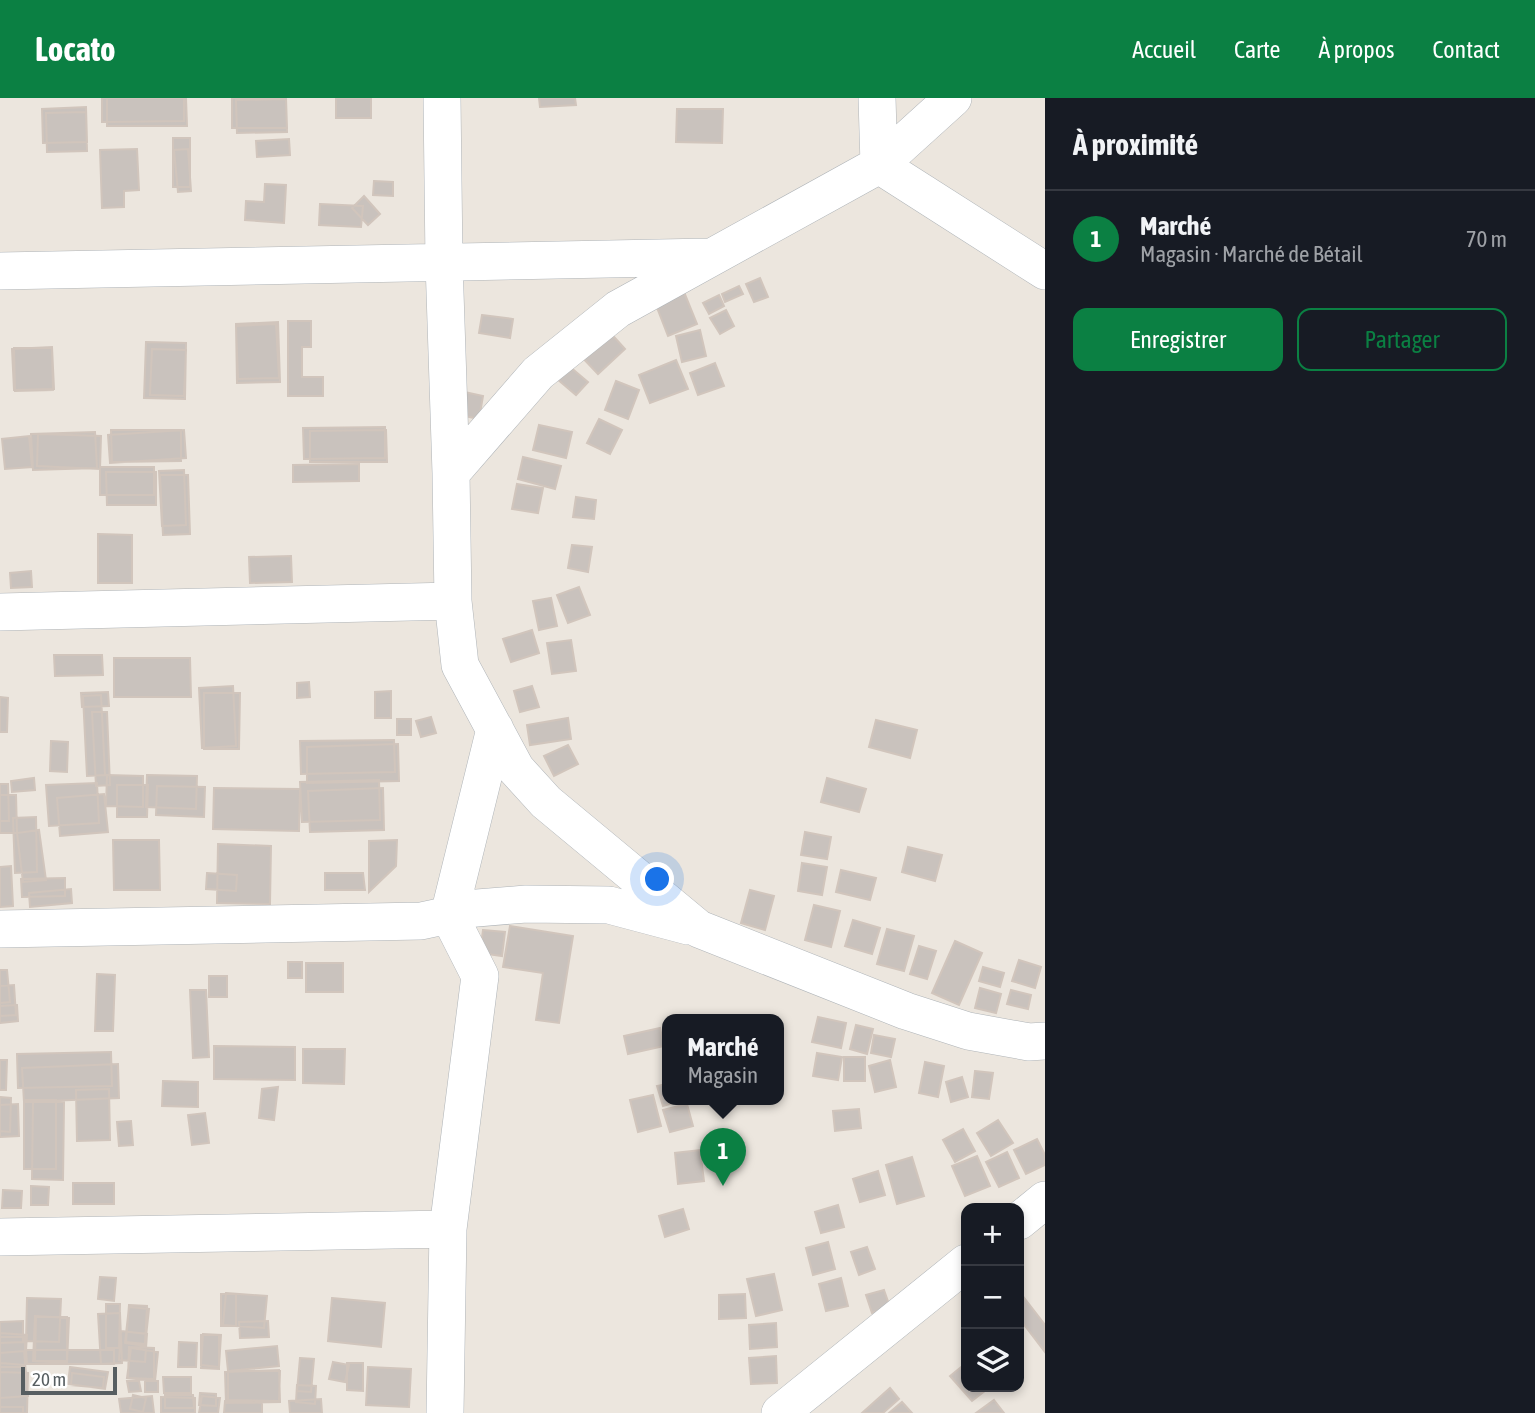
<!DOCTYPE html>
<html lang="fr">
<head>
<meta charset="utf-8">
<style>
	body { margin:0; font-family:"Asap Condensed",sans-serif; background:#20242c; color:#f1f3f6 }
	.controls { position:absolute; right:21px; bottom:21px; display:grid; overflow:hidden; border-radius:14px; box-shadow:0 4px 10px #0003 }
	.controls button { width:63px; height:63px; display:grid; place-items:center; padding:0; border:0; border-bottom:2px solid #363941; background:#171b24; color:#f1f3f6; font:35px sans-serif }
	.scale { position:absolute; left:21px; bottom:18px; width:96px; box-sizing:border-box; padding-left:7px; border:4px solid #575e61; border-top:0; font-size:19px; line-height:24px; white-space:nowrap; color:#575e61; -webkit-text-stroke:5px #fff; paint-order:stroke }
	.you { position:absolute; left:658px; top:782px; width:24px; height:24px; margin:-18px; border:5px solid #fff; border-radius:50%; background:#1a73e8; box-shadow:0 0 0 10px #1a73e833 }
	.badge { display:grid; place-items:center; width:46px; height:46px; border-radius:50%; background:#0b8043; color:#fff; font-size:23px; font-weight:700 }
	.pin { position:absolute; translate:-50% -58px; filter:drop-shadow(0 2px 4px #0008) }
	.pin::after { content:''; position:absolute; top:37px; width:24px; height:21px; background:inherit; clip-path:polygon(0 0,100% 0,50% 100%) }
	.popup { position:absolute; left:662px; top:916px; width:122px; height:91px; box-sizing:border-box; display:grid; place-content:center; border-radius:14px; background:#171b24; filter:drop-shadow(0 2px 5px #0005); font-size:23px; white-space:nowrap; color:#9ea1a6 }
	.popup b { font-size:26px; color:#f1f3f6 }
	.popup::after { content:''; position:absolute; left:50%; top:100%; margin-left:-14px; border:14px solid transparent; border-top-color:#171b24 }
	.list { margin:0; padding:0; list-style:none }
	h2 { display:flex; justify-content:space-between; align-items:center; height:91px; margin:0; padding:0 28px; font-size:30px }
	h2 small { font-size:23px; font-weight:400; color:#9ea1a6 }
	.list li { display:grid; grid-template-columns:46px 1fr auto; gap:21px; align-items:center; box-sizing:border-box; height:98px; padding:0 28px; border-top:2px solid #363941 }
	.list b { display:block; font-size:26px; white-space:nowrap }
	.list p { margin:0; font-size:23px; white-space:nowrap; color:#9ea1a6 }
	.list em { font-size:23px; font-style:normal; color:#9ea1a6 }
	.actions { display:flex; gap:14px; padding:21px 28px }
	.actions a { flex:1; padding:16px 0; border:2px solid #0b8043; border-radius:14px; text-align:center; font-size:24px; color:#0b8043 }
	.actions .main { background:#0b8043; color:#fff }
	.icon { flex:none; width:38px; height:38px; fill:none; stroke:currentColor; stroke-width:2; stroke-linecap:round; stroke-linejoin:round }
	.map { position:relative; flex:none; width:1045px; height:1315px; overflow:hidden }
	header { display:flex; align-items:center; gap:42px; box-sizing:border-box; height:98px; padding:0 35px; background:#0b8043; color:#fff }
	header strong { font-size:33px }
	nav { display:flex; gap:38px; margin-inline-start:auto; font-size:24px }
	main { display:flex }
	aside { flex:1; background:#171b24 }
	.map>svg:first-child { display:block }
</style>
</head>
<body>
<header>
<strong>Locato</strong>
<nav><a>Accueil</a><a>Carte</a><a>À propos</a><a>Contact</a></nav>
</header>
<main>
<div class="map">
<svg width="1045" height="1315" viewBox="0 0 1045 1315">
	<rect width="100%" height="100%" fill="#ece6de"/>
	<path fill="#c9c2bd" stroke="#d1c5bc" stroke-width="2" d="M102,0H184V23L102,24Z
		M107,0H186L187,28H107Z
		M232,0H286L287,30H232Z
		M336,0H371V20H336Z
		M539,0H575L576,7L540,9Z
		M286,1L287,34L237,35L236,2Z
		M86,9L87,44L43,45L42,11Z
		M677,11H723L722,45L676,44Z
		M86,14L87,53L47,54L46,15Z
		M173,40H190V89H173Z
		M289,41L290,57L257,59L256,43Z
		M137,51L139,92L124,93V109L102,110L100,52Z
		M188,51L191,93L178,94L174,52Z
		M374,83L393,84V98L373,97Z
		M265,86L286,87L284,125L245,122L246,103L264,104Z
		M364,98L380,116L368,127L352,110Z
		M320,106L363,108L361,129L319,127Z
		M760,180L768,199L754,204L746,186Z
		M739,188L743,196L725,204L722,196Z
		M684,194L697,226L668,238L656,207Z
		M719,197L724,208L709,216L703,205Z
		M726,212L734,228L720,236L710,220Z
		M482,217L513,221L510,240L479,235Z
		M288,223H311V249H302V279H323V298H288Z
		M278,224L280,284L237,285L236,226Z
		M276,226L279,280L238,281L236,228Z
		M606,230L625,251L598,276L578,255Z
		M700,232L706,258L682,264L676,238Z
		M146,244L186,245L185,301L144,300Z
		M52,249L54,291L14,292L12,251Z
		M14,250H52L53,292L15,293Z
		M152,251L186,252L184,298L150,297Z
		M676,262L688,291L650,305L639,277Z
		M715,265L724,288L698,297L690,275Z
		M569,268L588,284L576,297L557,281Z
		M616,283L639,292L628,321L605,312Z
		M460,293L483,298L479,321L455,316Z
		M599,321L622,332L610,356L587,345Z
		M539,327L572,334L566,360L533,352Z
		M385,329V360L304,361L303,330Z
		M111,332H181V363L112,364Z
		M184,332L186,360L110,365L108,337Z
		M386,332L387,364H310V333Z
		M95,334L97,370L33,372L31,336Z
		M38,336L101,338L100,371L37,368Z
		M29,338L32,369L5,371L2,341Z
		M523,359L561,368L555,391L518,381Z
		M359,366V383L293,384V367Z
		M100,369H154V397H100Z
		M184,372L186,427L162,428L159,373Z
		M106,374H156V407H107Z
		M160,377H188L190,436L163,437Z
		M517,386L543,390L538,415L512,411Z
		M576,399L596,402L594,421L573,419Z
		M98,436L132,437V485H98Z
		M572,447L592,449L588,474L568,470Z
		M291,458L292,484L250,485L249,459Z
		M31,473L32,489L11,490L10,475Z
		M579,489L590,517L568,525L557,497Z
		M551,500L557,528L539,532L533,503Z
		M532,532L539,555L511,564L503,541Z
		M571,542L576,573L552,576L547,545Z
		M54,557H102L103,577L55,578Z
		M114,560H190L191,599H114Z
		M309,584L310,599L297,600V585Z
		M233,588L236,648L202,650L199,590Z
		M532,588L539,609L520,614L514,593Z
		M391,593V620H375V594Z
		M108,594L109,608L82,609L81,595Z
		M204,595H240L239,651H204Z
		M101,597L105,677L87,678L83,598Z
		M0,599L8,600L7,634H0Z
		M92,614H107L110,687L96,688Z
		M431,619L436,635L421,639L416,623Z
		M568,620L571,641L530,647L527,627Z
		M397,621H411V637H397Z
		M876,622L917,632L910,660L869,649Z
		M394,642L395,674L301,676L300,643Z
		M51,643L68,644L67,674L50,673Z
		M398,646L399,683L307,685V649Z
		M568,647L578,666L554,678L544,658Z
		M107,677L143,678V709L106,708Z
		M147,677L197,678L196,711L146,709Z
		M34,680L35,692L12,694L11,683Z
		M827,680L866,691L859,714L821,704Z
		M379,682L380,722L302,724L300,684Z
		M97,685L99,725L49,728L46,687Z
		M0,686H8L9,723H0Z
		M117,687H148L147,719H117Z
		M157,688L205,689L204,719L156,717Z
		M214,690L300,691L299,733L213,731Z
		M383,690L384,732L310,734L308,693Z
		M104,696L108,734L60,738L57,700Z
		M0,697H16L17,735H0Z
		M36,719L37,774L15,775L13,720Z
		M39,732L46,782L23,784L17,735Z
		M805,734L831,739L827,761L801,757Z
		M113,742H159L160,792H114Z
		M397,742L396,768L369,794V743Z
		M218,746L271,748L270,806L217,805Z
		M908,749L942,757L935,783L902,774Z
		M802,765L827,769L822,797L798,793Z
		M11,768L13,808L0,809V769Z
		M841,772L876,780L870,802L836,794Z
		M207,775L237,777L236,793L206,791Z
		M325,775H363L365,792H325Z
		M65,780V798L22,799L21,781Z
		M71,791L72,805L30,809L29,795Z
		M750,792L774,798L765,832L741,825Z
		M814,807L840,813L831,849L805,842Z
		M853,822L880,830L872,856L845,848Z
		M510,828L573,838L559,925L536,922L543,875L503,869Z
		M887,831L914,838L904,873L877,866Z
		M483,832L505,834L502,858L480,855Z
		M955,843L982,855L959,907L932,895Z
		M919,848L936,853L927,881L910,876Z
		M1019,862L1041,869L1035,890L1012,883Z
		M288,864H302V880H288Z
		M306,865H343V894H306Z
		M983,869L1004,875L1000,889L979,883Z
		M0,872H7L10,904L0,905Z
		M97,876L115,877L113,933H95Z
		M209,878H227V899H209Z
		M14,887L16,917L0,918V888Z
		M980,890L1001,896L996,915L975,910Z
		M190,892H206L209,959L193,960Z
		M1011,892L1031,897L1028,911L1007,906Z
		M17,907L18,923L0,925V908Z
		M818,919L846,925L841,950L812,944Z
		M856,927L873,931L867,956L850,951Z
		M660,930L664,948L628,956L624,938Z
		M874,937L895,941L891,959L871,955Z
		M214,948L295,949V982L214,981Z
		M303,951H345L344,986L303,985Z
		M111,954L112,988L18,990L17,956Z
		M817,955L842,959L838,982L813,978Z
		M844,959H865V983H844Z
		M0,962H7L6,992H0Z
		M890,962L896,989L875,994L869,968Z
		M925,964L944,968L938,999L919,995Z
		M118,966L119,1000L24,1004L22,970Z
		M975,973L993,975L989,1001L972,999Z
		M962,979L968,999L951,1004L946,984Z
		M163,983L198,984V1009L162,1008Z
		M667,986V1002H683L663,1008L657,988Z
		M278,989L274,1022L259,1020L262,991Z
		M109,991L110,1042L77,1043L76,992Z
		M653,997L661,1028L638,1034L630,1002Z
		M0,999L11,1000L10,1034L0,1033Z
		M24,1002H56V1071H24Z
		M33,1004H64L63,1082L32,1081Z
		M18,1006L19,1038L0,1039V1007Z
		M687,1006L693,1028L670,1034L663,1012Z
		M859,1011L861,1030L835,1033L833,1013Z
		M205,1015L209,1045L192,1047L188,1017Z
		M998,1022L1013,1045L991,1058L977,1035Z
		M131,1023L133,1047L119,1048L117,1024Z
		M963,1031L975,1053L955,1064L943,1042Z
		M1037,1041L1045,1057V1067L1026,1076L1014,1052Z
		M700,1052L704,1083L678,1086L675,1055Z
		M1007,1054L1019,1080L999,1089L986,1064Z
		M977,1058L990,1088L965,1098L952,1068Z
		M912,1059L924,1098L897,1106L886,1067Z
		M878,1073L885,1097L860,1104L853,1081Z
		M73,1085H114V1106H73Z
		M31,1088L49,1089L48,1107H31Z
		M3,1092L22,1093L21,1110H2Z
		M838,1107L844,1129L821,1135L815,1114Z
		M683,1111L689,1131L665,1139L659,1118Z
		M828,1144L835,1171L813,1177L806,1150Z
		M867,1149L875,1171L859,1177L851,1154Z
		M774,1176L782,1212L756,1218L747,1181Z
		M100,1179L116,1180L114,1203L98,1201Z
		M841,1180L848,1208L826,1213L819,1186Z
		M884,1192L890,1209L872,1215L866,1197Z
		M226,1195L267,1198L264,1230L223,1227Z
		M221,1196H236V1228H221Z
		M745,1196L746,1220L719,1221V1197Z
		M1022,1197L1045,1227V1254L1019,1220V1200Z
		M27,1200L61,1201L59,1244L26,1243Z
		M332,1200L385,1205L381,1249L328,1243Z
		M106,1206H120L119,1250H106Z
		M129,1207L147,1208L145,1246L126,1244Z
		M129,1209L149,1211L145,1248L125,1245Z
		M120,1215L122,1265L101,1266L98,1216Z
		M35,1218L69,1220L67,1265L33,1263Z
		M36,1219H67V1263H35Z
		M23,1223V1244L0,1245V1224Z
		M268,1223L269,1239L240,1240L239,1224Z
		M776,1225L777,1249L750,1251L749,1227Z
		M121,1233L147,1236L145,1264L119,1262Z
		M0,1235L27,1237L25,1267L0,1265Z
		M203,1236L221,1237L219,1269L201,1267Z
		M201,1237H219V1271L201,1270Z
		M0,1239H25V1269H0Z
		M179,1244L197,1245L196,1269H178Z
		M277,1248L279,1268L228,1273L226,1253Z
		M129,1249L154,1250V1281L128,1280Z
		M131,1250L158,1254L155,1283L127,1280Z
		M26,1252H114V1266H27Z
		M24,1253L28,1298L0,1300V1255Z
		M776,1258L777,1285L751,1286L749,1260Z
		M300,1260L314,1261L311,1294L297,1293Z
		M333,1264L349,1267L345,1284L329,1281Z
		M347,1265H363V1293L347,1292Z
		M966,1265V1289H990L972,1303L950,1278Z
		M70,1269L108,1274L105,1291L68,1286Z
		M368,1269L411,1271L409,1309L366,1307Z
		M279,1272L280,1304L226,1305L225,1274Z
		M228,1273H280L279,1303L228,1302Z
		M0,1274L28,1275L27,1315H0Z
		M72,1275L104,1279L103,1290L71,1287Z
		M163,1279H191V1295H164Z
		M127,1283H139L141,1293L129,1294Z
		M145,1283H158V1294H145Z
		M297,1287L316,1288L315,1306L296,1304Z
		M890,1290L899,1301L883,1315H862Z
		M200,1295L216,1296V1308L199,1307Z
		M133,1297L146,1300L143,1314L130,1311Z
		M165,1297H193L194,1310H165Z
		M152,1298L154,1315H121L119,1301Z
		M202,1298L220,1300L218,1315H199Z
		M161,1299L195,1300V1315H161Z
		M321,1301L322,1315H290L289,1303Z
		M994,1302L1004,1315H976Z
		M225,1303L262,1305V1315H224Z
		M902,1304L912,1315H889Z
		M0,1309H23V1315H0Z"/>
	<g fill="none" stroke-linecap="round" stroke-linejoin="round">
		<g stroke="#afb4b8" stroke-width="38">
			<path id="minor" d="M442,0L444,164L451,375
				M877,0L879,67L1045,173
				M953,0L879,67L618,211L538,275L451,375L453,503L460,567L516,671L546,704L699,831L906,913L968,933L1029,944L1045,943
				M0,173L709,159
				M0,514L453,503
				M0,831L421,823L449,817L495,631
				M1019,1123L1045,1102
				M448,1131L480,878L449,817L465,811L526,806L609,807L688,828
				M0,1139L448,1131L445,1315
				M780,1315L966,1165"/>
		</g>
		<use href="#minor" stroke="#fff" stroke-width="37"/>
	</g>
</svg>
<div class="controls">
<button>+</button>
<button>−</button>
<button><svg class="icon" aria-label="layers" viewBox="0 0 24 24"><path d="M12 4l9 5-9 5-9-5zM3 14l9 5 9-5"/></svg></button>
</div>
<div class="scale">20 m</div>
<div class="you"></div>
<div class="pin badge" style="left:723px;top:1088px">1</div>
<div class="popup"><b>Marché</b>Magasin</div>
</div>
<aside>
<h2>À proximité<small></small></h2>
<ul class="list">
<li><span class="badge">1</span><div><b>Marché</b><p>Magasin · Marché de Bétail</p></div><em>70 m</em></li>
</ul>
<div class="actions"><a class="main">Enregistrer</a><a>Partager</a></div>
</aside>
</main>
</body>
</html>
